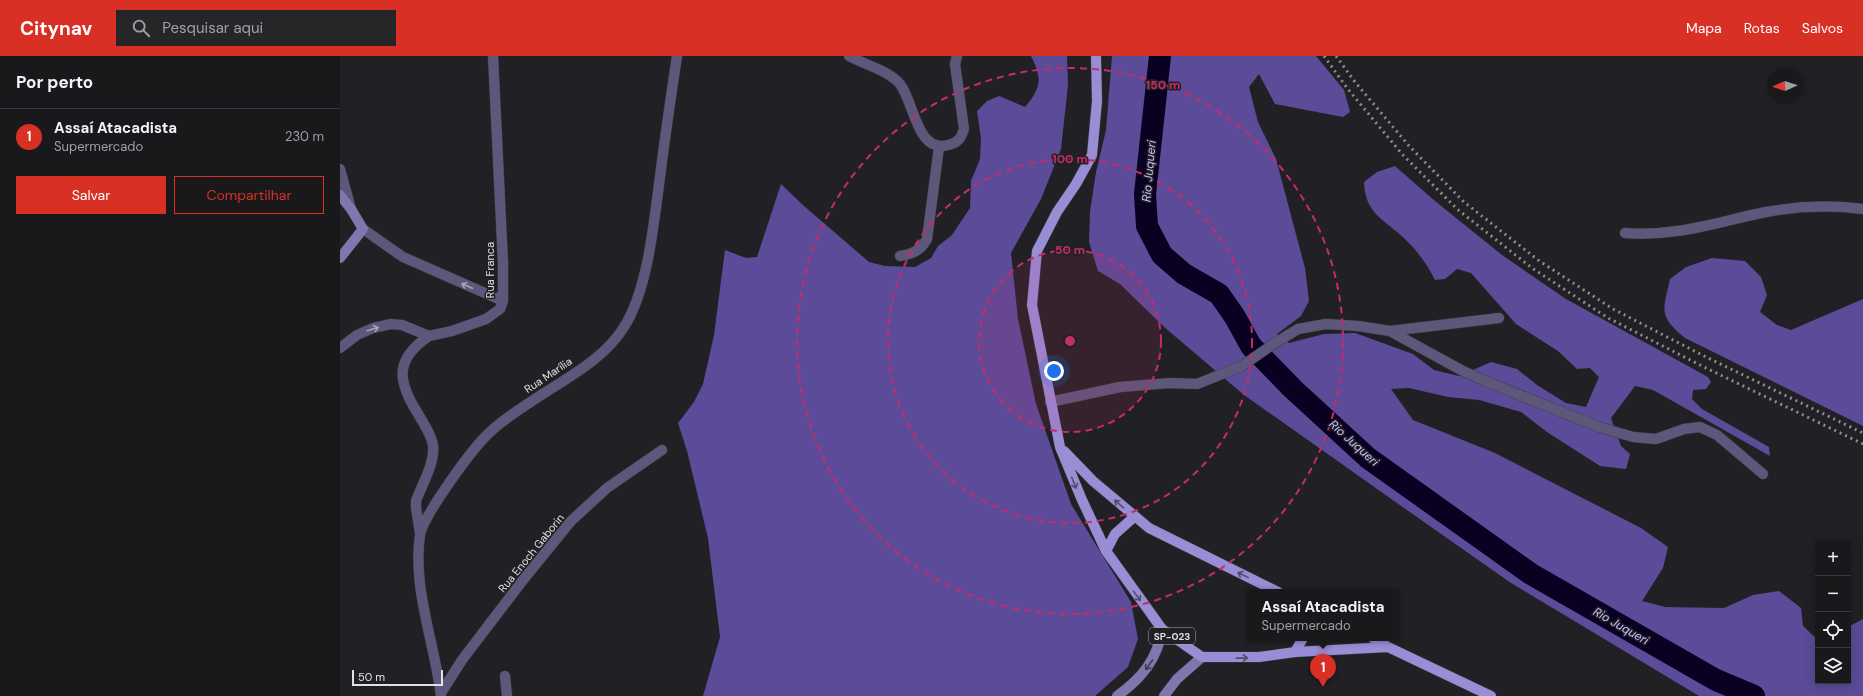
<!DOCTYPE html>
<html lang="pt">
<head>
<meta charset="utf-8">
<style>
	body { margin:0; font-family:"DM Sans",sans-serif; background:#262629; color:#f1f3f6 }
	.controls { position:absolute; right:12px; bottom:12px; display:grid; overflow:hidden; border-radius:0px; box-shadow:0 2px 10px #0003 }
	.controls button { width:36px; height:36px; display:grid; place-items:center; padding:0; border:0; border-bottom:1px solid #37383b; background:#19191c; color:#f1f3f6; font:20px sans-serif }
	.compass { position:absolute; left:1427px; top:12px; width:36px; height:36px; border-radius:50%; background:#19191c; box-shadow:0 2px 10px #0003; rotate:267deg }
	.scale { position:absolute; left:12px; bottom:10px; width:91px; box-sizing:border-box; padding-left:4px; border:2px solid #e0e0e3; border-top:0; font-size:11px; line-height:14px; white-space:nowrap; color:#e0e0e3; -webkit-text-stroke:3px #212125; paint-order:stroke }
	.you { position:absolute; left:714px; top:315px; width:14px; height:14px; margin:-10px; border:3px solid #fff; border-radius:50%; background:#1a73e8; box-shadow:0 0 0 6px #1a73e833 }
	.badge { display:grid; place-items:center; width:26px; height:26px; border-radius:50%; background:#d93025; color:#fff; font-size:13px; font-weight:700 }
	.pin { position:absolute; translate:-50% -33px; filter:drop-shadow(0 1px 2px #0008) }
	.pin::after { content:''; position:absolute; top:21px; width:14px; height:12px; background:inherit; clip-path:polygon(0 0,100% 0,50% 100%) }
	.popup { position:absolute; left:907px; top:533px; width:152px; height:52px; box-sizing:border-box; display:grid; place-content:center; border-radius:0px; background:#19191c; filter:drop-shadow(0 1px 3px #0005); font-size:13px; white-space:nowrap; color:#9fa0a3 }
	.popup b { font-size:15px; color:#f1f3f6 }
	.popup::after { content:''; position:absolute; left:50%; top:100%; margin-left:-8px; border:8px solid transparent; border-top-color:#19191c }
	.list { margin:0; padding:0; list-style:none }
	h2 { display:flex; justify-content:space-between; align-items:center; height:52px; margin:0; padding:0 16px; font-size:17px }
	h2 small { font-size:13px; font-weight:400; color:#9fa0a3 }
	.list li { display:grid; grid-template-columns:26px 1fr auto; gap:12px; align-items:center; box-sizing:border-box; height:56px; padding:0 16px; border-top:1px solid #37383b }
	.list b { display:block; font-size:15px; white-space:nowrap }
	.list p { margin:0; font-size:13px; white-space:nowrap; color:#9fa0a3 }
	.list em { font-size:13px; font-style:normal; color:#9fa0a3 }
	.actions { display:flex; gap:8px; padding:12px 16px }
	.actions a { flex:1; padding:9px 0; border:1px solid #d93025; border-radius:0px; text-align:center; font-size:14px; color:#d93025 }
	.actions .main { background:#d93025; color:#fff }
	.icon { flex:none; width:22px; height:22px; fill:none; stroke:currentColor; stroke-width:2; stroke-linecap:round; stroke-linejoin:round }
	.map { position:relative; flex:none; width:1523px; height:640px; overflow:hidden }
	header { display:flex; align-items:center; gap:24px; box-sizing:border-box; height:56px; padding:0 20px; background:#d93025; color:#fff }
	header strong { font-size:19px }
	nav { display:flex; gap:22px; margin-inline-start:auto; font-size:14px }
	.search { width:280px; height:36px; background:#262629; display:flex; align-items:center; gap:10px; box-sizing:border-box; padding:0 14px; border-radius:0px; color:#9fa0a3; font-size:15px }
	main { display:flex }
	aside { flex:1; background:#19191c }
	.map>svg:first-child { display:block }
</style>
</head>
<body>
<header>
<strong>Citynav</strong>
<div class="search"><svg class="icon" aria-label="search" viewBox="0 0 24 24"><circle cx="10" cy="10" r="6"/><path d="M15 15l6 6"/></svg>Pesquisar aqui</div>
<nav><a>Mapa</a><a>Rotas</a><a>Salvos</a></nav>
</header>
<main>
<aside>
<h2>Por perto<small></small></h2>
<ul class="list">
<li><span class="badge">1</span><div><b>Assaí Atacadista</b><p>Supermercado</p></div><em>230 m</em></li>
</ul>
<div class="actions"><a class="main">Salvar</a><a>Compartilhar</a></div>
</aside>
<div class="map">
<svg width="1523" height="640" viewBox="0 0 1523 640">
	<rect width="100%" height="100%" fill="#212125"/>
	<path fill="#5b4b98" d="M691,0H727L728,29L721,93L701,143L671,197L678,263L696,348L731,448L791,546L798,583L788,611L755,640H363L380,581L368,482L347,395L338,367L354,346L363,328L374,279L385,194L406,202L417,201L441,128L464,150L529,206L545,210L575,211L591,202L598,190L612,179L630,152L631,125L640,103L641,83L637,55L647,45L659,40L685,51C702,31 702,22 691,0Z
		M772,0H976L1004,34L1010,56L1003,61L935,48L919,18L909,31L918,66L936,103L965,212L969,245L961,260L937,278L949,287L984,278L1015,277L1073,298L1094,314L1119,320L1151,306L1177,313L1197,329L1226,347L1246,351L1259,321L1250,312L1237,313L1218,295L1176,268L1131,217L1117,213L1105,223L1095,224C1088,210 1079,197 1068,186C1047,164 1025,160 1024,126L1037,116L1055,110L1095,145L1162,199L1226,243L1368,321L1371,326L1366,333L1353,334L1352,343L1362,353L1429,391L1430,400L1313,334L1295,330L1271,362L1281,390L1290,398L1286,413L1260,410L1207,376L1181,356L1139,344L1108,341L1069,332L1051,333L1073,364L1155,397L1301,472L1328,491L1323,512L1302,545L1325,551L1384,552L1413,539L1439,535L1461,552L1463,570L1478,584V625H1508V571L1523,563V640H1359L1171,527L1047,440L904,339L823,270L780,228L758,215L749,186L750,156L756,116L766,74Z
		M1372,202L1405,205L1421,221L1427,239L1420,256L1437,269L1451,274L1523,243V370L1345,282C1318,260 1323,255 1330,223L1346,211Z"/>
	<g fill="none" stroke-linecap="round" stroke-linejoin="round">
		<path stroke="#090022" stroke-width="22" d="M820,0L805,138L807,170L822,199L844,218L879,238L895,261L911,290L953,333L1028,402L1191,518L1376,624L1414,640"/>
		<g stroke="#3c3c40" stroke-width="11">
			<path id="minor" d="M509,0C525,9 548,14 560,28C574,46 577,98 608,89C618,87 621,82 624,73L615,8L617,0
				M0,113L11,153
				M23,173L63,201L163,245
				M1285,177C1337,181 1376,166 1426,156C1458,150 1491,149 1523,153
				M560,200C573,198 581,194 587,183L599,91
				M1050,275L1159,262
				M0,292L17,279L33,272L51,268L62,269L89,280L112,275L146,263L160,253L163,245V207L153,0
				M710,346L780,331L830,327L857,328L902,310L932,289L958,273L986,268L1018,270L1050,275L1121,314L1145,325L1259,371L1293,381L1316,383L1344,373L1360,371L1377,379L1423,418
				M80,477L76,452V445C82,428 95,408 93,389C91,377 83,367 77,356C57,324 55,303 89,280
				M165,620L167,640
				M101,637L122,604L183,524L231,465L267,432L322,394
				M101,640C95,588 72,532 80,479C83,460 132,393 148,378C161,365 177,355 192,345C223,324 264,304 284,271C308,234 314,165 320,121C325,81 331,40 337,0"/>
		</g>
		<g stroke="#3c3c40" stroke-width="11">
			<path id="secondary" d="M0,139L11,153L23,173L0,202
				M777,640C801,623 818,603 822,573
				M824,640L837,623L862,601"/>
		</g>
		<g stroke="#3c3c40" stroke-width="11">
			<path id="primary" d="M756,0L757,45L752,99L736,128L717,156L697,195L692,249L720,391L742,444L766,495L822,573L862,601H919L955,596L1048,591
				M724,395L753,425L809,472L938,536
				M766,495L775,478L794,461
				M1033,582L1048,591L1151,640
				M955,596L963,582"/>
		</g>
		<use href="#minor" stroke="#5d587b" stroke-width="10"/>
		<use href="#secondary" stroke="#7f77ad" stroke-width="10"/>
		<use href="#primary" stroke="#998ed5" stroke-width="10"/>
		<path stroke="#8d8d90" stroke-width="3" stroke-dasharray="2 4" stroke-linecap="butt" d="M984,0L1007,32L1062,98L1117,153L1192,212L1268,262L1362,310L1523,388
			M996,0L1015,26L1070,91L1124,146L1198,204L1273,253L1366,301L1523,377"/>
	</g>
	<defs><path id="oneway-shaft" d="M-6 0H5M1.5-3L5.5 0L1.5 3" fill="none" stroke-width="1.6" stroke-linecap="round" stroke-linejoin="round"/></defs>
	<g stroke="#a5a3b4">
		<use href="#oneway-shaft" transform="translate(127 230) rotate(-157)"/>
		<use href="#oneway-shaft" transform="translate(33 273) rotate(-17)"/>
	</g>
	<g stroke="#514d6b">
		<use href="#oneway-shaft" transform="translate(734 427) rotate(68)"/>
		<use href="#oneway-shaft" transform="translate(779 448) rotate(-139)"/>
		<use href="#oneway-shaft" transform="translate(903 519) rotate(-154)"/>
		<use href="#oneway-shaft" transform="translate(797 540) rotate(54)"/>
		<use href="#oneway-shaft" transform="translate(902 602) rotate(-2)"/>
	</g>
	<use stroke="#3d3b4e" href="#oneway-shaft" transform="translate(809 609) rotate(126)"/>
	<circle cx="730" cy="285" r="91" fill="#c52c69" fill-opacity=".12"/>
	<g fill="none" stroke="#c52c69" stroke-width="2" stroke-dasharray="7 5">
		<circle cx="730" cy="285" r="91"/>
		<circle cx="730" cy="285" r="182"/>
		<circle cx="730" cy="285" r="273"/>
	</g>
	<g text-anchor="middle" stroke-width="3" stroke-linejoin="round" paint-order="stroke">
		<rect fill="#212125" stroke="#a7a7aa" stroke-width="1" x="809" y="572" width="46" height="16" rx="3"/>
		<g font-size="10" font-weight="bold" fill="#e0e0e3">
			<text x="832" y="584">SP-023</text>
		</g>
		<g font-size="11" fill="#e0e0e3" stroke="#212125">
			<text transform="translate(150 214) rotate(-90)" y="4">Rua Franca</text>
			<text transform="translate(208 319) rotate(-34)" y="4">Rua Marília</text>
			<text transform="translate(191 497) rotate(-51)" y="4">Rua Enoch Gaborin</text>
		</g>
		<g font-size="12" font-style="italic" fill="#c6bdff" stroke="#212125">
			<text transform="translate(809 115) rotate(-85)" y="4">Rio Juqueri</text>
			<text transform="translate(1014 387) rotate(42)" y="4">Rio Juqueri</text>
			<text transform="translate(1281 570) rotate(30)" y="4">Rio Juqueri</text>
		</g>
	</g>
	<circle cx="730" cy="285" r="6" fill="#c52c69" stroke="#212125" stroke-width="2"/>
	<g font-size="12" text-anchor="middle" font-weight="bold" fill="#c52c69" stroke="#212125" stroke-width="3" stroke-linejoin="round" paint-order="stroke">
		<text x="823" y="33">150 m</text>
		<text x="730" y="107">100 m</text>
		<text x="730" y="198">50 m</text>
	</g>
</svg>
<div class="controls">
<button>+</button>
<button>−</button>
<button><svg class="icon" aria-label="locate" viewBox="0 0 24 24"><circle cx="12" cy="12" r="6"/><path d="M12 2v4M12 18v4M2 12h4M18 12h4"/></svg></button>
<button><svg class="icon" aria-label="layers" viewBox="0 0 24 24"><path d="M12 4l9 5-9 5-9-5zM3 14l9 5 9-5"/></svg></button>
</div>
<svg class="compass" viewBox="-18 -18 36 36"><path d="M0-13l5 13h-10z" fill="#e53935"/><path d="M0 13l5-13h-10z" fill="#9fa0a3"/></svg>
<div class="scale">50 m</div>
<div class="you"></div>
<div class="pin badge" style="left:983px;top:631px">1</div>
<div class="popup"><b>Assaí Atacadista</b>Supermercado</div>
</div>
</main>
</body>
</html>
